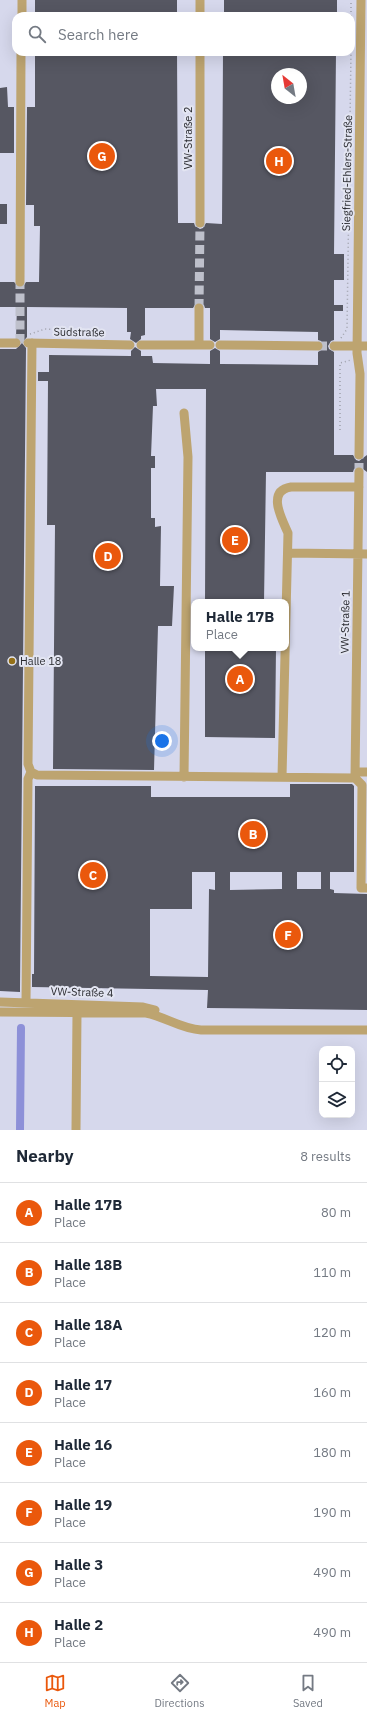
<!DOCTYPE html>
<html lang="en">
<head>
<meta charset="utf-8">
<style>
	body { margin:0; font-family:"IBM Plex Sans",sans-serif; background:#f2f2f3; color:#1f2937 }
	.controls { position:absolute; right:12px; bottom:12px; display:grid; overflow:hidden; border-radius:8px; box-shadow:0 4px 16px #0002 }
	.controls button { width:36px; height:36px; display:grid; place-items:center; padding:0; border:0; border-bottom:1px solid #e0e1e3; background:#fff; color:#1f2937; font:20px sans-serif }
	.compass { position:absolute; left:271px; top:68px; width:36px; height:36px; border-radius:50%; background:#fff; box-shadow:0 4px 16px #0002; rotate:329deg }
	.you { position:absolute; left:162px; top:741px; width:14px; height:14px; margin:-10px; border:3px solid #fff; border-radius:50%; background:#1a73e8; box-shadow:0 0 0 6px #1a73e833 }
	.badge { display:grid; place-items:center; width:26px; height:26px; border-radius:50%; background:#ea580c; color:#fff; font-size:13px; font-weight:700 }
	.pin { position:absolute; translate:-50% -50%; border:2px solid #fff; box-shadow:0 1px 4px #0006 }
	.popup { position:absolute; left:191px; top:599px; width:98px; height:52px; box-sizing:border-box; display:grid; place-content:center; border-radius:8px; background:#fff; filter:drop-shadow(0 1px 3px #0005); font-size:13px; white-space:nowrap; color:#747a83 }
	.popup b { font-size:15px; color:#1f2937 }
	.popup::after { content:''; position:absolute; left:50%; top:100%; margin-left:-8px; border:8px solid transparent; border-top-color:#fff }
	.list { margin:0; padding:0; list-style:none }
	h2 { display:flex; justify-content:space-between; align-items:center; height:52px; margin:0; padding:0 16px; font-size:17px }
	h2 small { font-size:13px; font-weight:400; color:#747a83 }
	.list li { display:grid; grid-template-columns:26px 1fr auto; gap:12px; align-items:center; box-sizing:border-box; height:60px; padding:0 16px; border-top:1px solid #e0e1e3 }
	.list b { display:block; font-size:15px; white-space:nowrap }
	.list p { margin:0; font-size:13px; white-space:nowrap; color:#747a83 }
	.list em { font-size:13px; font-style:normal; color:#747a83 }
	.icon { flex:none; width:22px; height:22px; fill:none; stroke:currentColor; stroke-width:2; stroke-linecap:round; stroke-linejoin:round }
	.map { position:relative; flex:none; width:367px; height:1130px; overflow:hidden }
	.search { position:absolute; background:#fff; box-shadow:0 4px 16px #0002; left:12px; right:12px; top:12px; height:44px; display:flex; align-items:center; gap:10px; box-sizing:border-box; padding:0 14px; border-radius:12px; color:#747a83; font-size:15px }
	.sheet { height:532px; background:#fff }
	nav { display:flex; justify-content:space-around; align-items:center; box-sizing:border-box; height:56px; border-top:1px solid #e0e1e3; background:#fff; font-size:11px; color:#747a83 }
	nav a { display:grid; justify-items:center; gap:2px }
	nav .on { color:#ea580c }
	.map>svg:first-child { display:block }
</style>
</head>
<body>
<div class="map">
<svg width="367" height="1130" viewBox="0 0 367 1130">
	<rect width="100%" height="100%" fill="#e3e5f2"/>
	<path fill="#d6d8ec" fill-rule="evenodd" d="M0,0H367V1130H0ZM16,16H351V52H16ZM277,74H301V98H277ZM194,602H286V648H194ZM322,1049H352V1115H322Z"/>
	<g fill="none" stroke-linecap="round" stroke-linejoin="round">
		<path stroke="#8d90d8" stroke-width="8" d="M20,1130L21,1028"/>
	</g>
	<path fill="#565762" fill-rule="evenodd" d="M35,0H177V16H35Z
		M224,0H337V16H224Z
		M35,52H177L178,223H194L195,226L200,229L203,228L206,223L222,224L223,52H336L334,254H344V280H334V305H343V311H334V340L331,341L328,346L329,349L334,352V455H353L356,460L359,461L367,455V472L359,466L354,469L353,472H266L264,602H205L206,389H156L157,406H153L151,456H155V468H151V518H155V527L161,526L160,586H174L172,626H158L154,770L53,769L55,525H47L48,381H38V372H49V355L131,356V351L135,347L141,351V356H152L153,363L210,364V351L215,348L220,351V364L318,365V352L323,349L324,346L321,341L318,340V332L220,330V339L215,342L210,339V308H205L204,305L199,302L196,303L193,308H145V335L141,336V339L136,343L130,339L131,332H127V308L27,307V337L22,343L26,348L20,987V992L0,991V349H16L22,343L21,340L16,337L17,307H0V282H14L20,288L23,287L26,282H39L40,226H34V205H26L27,107H35ZM277,74H301V98H277Z
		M7,87L8,107H14V153H0V88Z
		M0,204H7V224H0Z
		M205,648H276L275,738L205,737Z
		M290,784H352L354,786V872H330V889L334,890V893L367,894V1010L207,1008L208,990L32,987V974H34L35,786H151V797H290ZM192,872H215V890L209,889L208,977L150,976V909H192ZM230,872H282V889L230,890ZM297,872H321V889H297Z"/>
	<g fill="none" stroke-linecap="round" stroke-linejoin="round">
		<path stroke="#bec0cb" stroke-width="9" stroke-dasharray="9 4.5" stroke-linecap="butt" d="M199,308L200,223
			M20,343V282
			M318,346H334
			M359,472V455"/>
		<path stroke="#9ea0aa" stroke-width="1.5" stroke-dasharray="1 3" stroke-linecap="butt" d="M351,16V0
			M30,334L45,329L71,330L77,336
			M341,338L347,329L351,52
			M340,430V363L351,360"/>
		<path stroke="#bda470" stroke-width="9" d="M22,16V0
			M200,16V0
			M200,223V52
			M20,282L21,52
			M0,343H16
			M28,343L130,345
			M32,343L28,764L31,772L37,775L355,778
			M141,345H210
			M199,345V308
			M220,345L318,346
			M334,346H367
			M359,455L360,374L357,353L361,0
			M359,472L355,778L362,785L361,888H367
			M288,553L367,554
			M355,772H367
			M184,777L188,457L184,413
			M282,777L288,533C282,519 266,491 291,487H359
			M0,1002L143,1007L155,1010
			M26,1003L28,779L31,772
			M0,1012L146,1013C166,1017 181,1029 201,1030H367
			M76,1130L77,1013"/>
	</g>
	<circle fill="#947018" stroke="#e3e5f2" stroke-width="1.5" cx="12" cy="661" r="4"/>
	<g text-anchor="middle" stroke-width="4" stroke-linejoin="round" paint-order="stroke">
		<g font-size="11" fill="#2a2b30" stroke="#e3e5f2">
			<text transform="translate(188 138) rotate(-90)" y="4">VW-Straße 2</text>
			<text transform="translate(347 173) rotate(-89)" y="4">Siegfried-Ehlers-Straße</text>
			<text transform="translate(79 332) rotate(1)" y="4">Südstraße</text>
			<text transform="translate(345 622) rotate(-89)" y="4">VW-Straße 1</text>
			<text transform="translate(82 992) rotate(2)" y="4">VW-Straße 4</text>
		</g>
		<g font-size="11" fill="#2a2b30" stroke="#e3e5f2" text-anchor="start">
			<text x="20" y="665">Halle 18</text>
		</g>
	</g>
</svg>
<div class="controls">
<button><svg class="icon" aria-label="locate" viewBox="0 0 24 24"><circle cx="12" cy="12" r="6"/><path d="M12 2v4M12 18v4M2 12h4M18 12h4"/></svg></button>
<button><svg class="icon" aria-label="layers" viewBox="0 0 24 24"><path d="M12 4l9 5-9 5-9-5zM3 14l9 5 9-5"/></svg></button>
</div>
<svg class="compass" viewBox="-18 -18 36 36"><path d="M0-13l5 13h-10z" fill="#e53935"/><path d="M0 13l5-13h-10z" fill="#747a83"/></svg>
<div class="you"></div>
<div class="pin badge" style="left:240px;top:679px">A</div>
<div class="popup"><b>Halle 17B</b>Place</div>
<div class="pin badge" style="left:253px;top:834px">B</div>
<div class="pin badge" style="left:93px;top:875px">C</div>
<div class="pin badge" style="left:108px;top:556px">D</div>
<div class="pin badge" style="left:235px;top:540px">E</div>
<div class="pin badge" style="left:288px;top:935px">F</div>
<div class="pin badge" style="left:102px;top:156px">G</div>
<div class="pin badge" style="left:279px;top:161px">H</div>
<div class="search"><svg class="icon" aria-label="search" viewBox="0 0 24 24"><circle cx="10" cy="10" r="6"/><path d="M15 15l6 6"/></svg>Search here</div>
</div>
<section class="sheet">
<h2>Nearby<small>8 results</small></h2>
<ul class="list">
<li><span class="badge">A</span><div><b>Halle 17B</b><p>Place</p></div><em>80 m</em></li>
<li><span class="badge">B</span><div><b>Halle 18B</b><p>Place</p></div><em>110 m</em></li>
<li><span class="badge">C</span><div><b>Halle 18A</b><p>Place</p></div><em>120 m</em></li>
<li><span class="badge">D</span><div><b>Halle 17</b><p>Place</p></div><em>160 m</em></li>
<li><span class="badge">E</span><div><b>Halle 16</b><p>Place</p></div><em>180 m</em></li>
<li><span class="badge">F</span><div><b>Halle 19</b><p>Place</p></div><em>190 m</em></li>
<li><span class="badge">G</span><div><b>Halle 3</b><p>Place</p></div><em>490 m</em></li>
<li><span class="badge">H</span><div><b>Halle 2</b><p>Place</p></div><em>490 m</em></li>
</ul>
</section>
<nav>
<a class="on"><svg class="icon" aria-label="map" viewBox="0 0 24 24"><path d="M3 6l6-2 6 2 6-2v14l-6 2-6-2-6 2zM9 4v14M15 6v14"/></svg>Map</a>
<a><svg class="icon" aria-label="directions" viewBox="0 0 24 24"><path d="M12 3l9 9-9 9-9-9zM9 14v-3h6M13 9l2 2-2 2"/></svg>Directions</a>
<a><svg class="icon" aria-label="saved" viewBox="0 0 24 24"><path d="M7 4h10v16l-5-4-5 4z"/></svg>Saved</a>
</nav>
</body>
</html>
